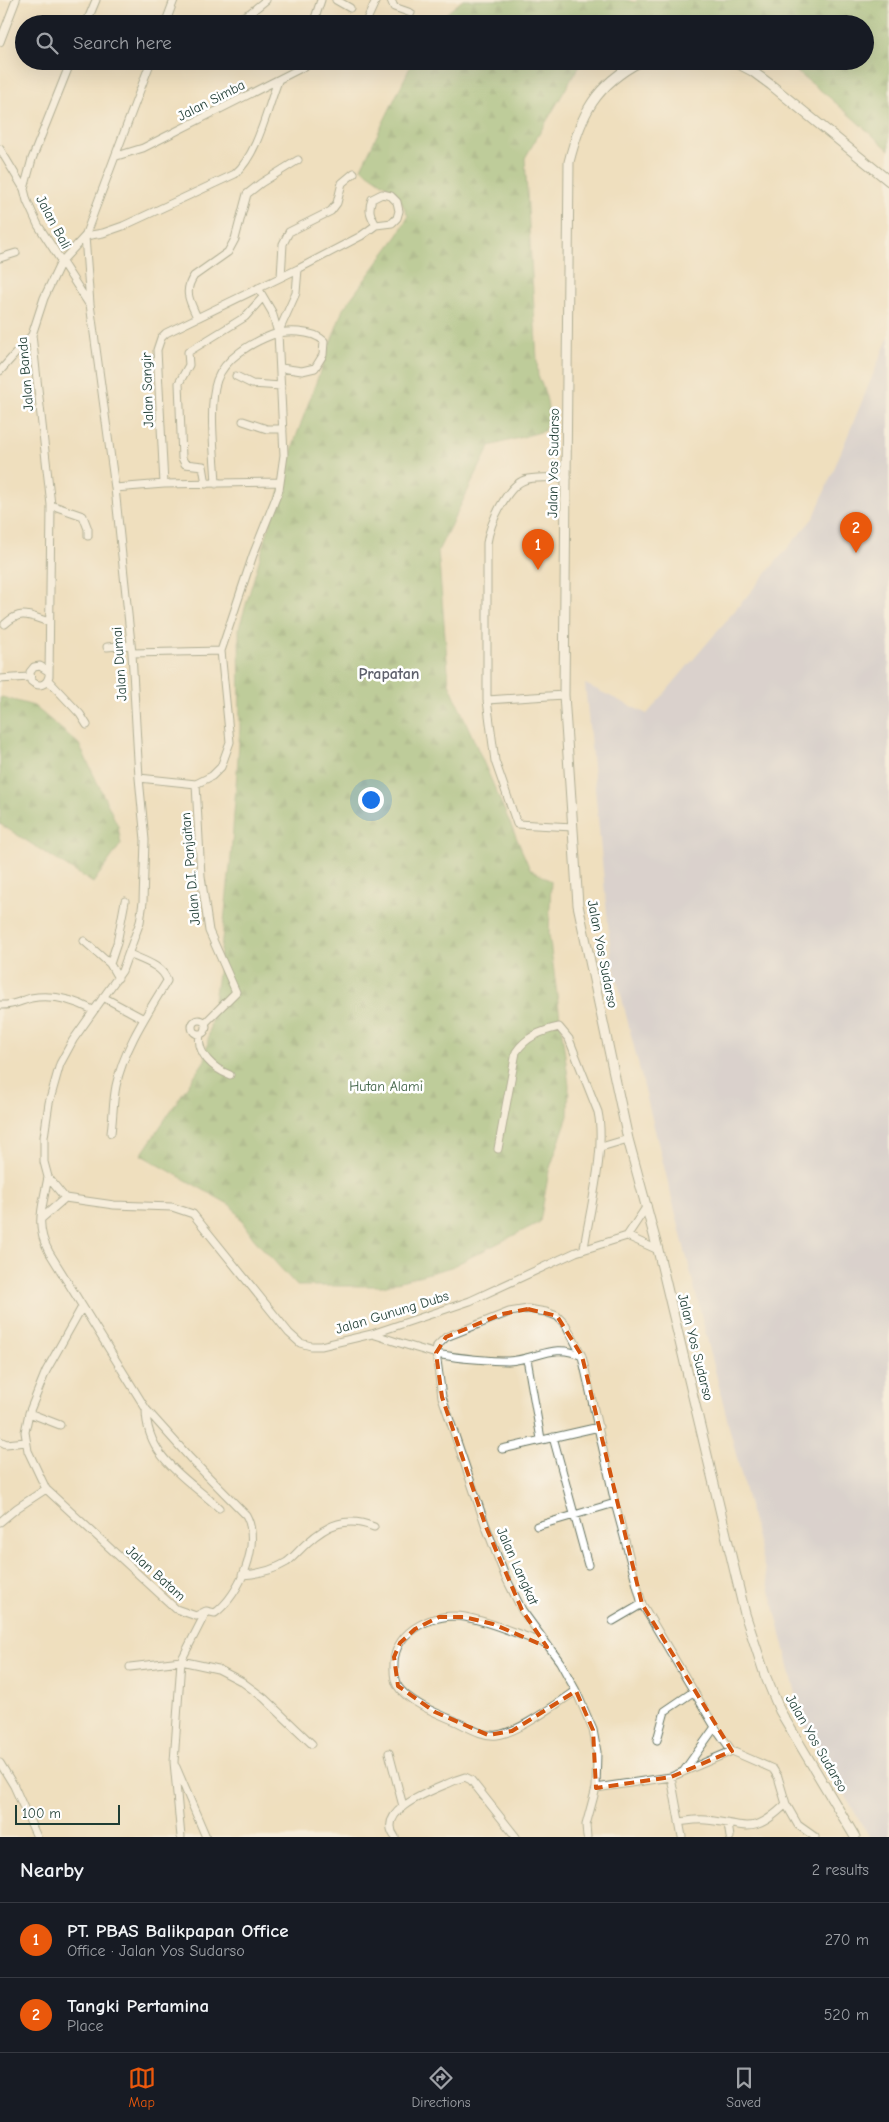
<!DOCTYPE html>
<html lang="en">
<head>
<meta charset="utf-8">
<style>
	body { margin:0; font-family:"Comic Neue",sans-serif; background:#242831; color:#f1f3f6 }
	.scale { position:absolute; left:15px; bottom:12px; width:105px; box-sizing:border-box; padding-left:5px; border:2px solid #1f3d34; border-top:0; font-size:14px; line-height:18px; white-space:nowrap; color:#1f3d34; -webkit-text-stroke:4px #fff; paint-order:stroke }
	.you { position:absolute; left:370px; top:799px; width:18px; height:18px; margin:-12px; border:4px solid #fff; border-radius:50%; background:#1a73e8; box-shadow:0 0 0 8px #1a73e833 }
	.badge { display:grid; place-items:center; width:32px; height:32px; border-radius:50%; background:#ea580c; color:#fff; font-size:16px; font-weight:700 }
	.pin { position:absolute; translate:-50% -41px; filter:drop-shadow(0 1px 2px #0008) }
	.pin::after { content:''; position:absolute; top:26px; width:18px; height:15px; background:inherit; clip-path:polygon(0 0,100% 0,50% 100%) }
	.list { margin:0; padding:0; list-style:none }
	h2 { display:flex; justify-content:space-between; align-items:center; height:65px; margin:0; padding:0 20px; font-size:21px }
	h2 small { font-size:16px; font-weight:400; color:#9ea1a6 }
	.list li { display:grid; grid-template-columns:32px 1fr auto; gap:15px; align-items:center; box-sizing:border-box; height:75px; padding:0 20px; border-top:1px solid #363941 }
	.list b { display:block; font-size:19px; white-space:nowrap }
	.list p { margin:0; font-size:16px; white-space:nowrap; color:#9ea1a6 }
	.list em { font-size:16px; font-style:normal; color:#9ea1a6 }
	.icon { flex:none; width:28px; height:28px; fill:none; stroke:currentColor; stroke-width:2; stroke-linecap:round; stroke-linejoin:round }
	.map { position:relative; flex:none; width:889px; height:1837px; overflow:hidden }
	.search { position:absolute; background:#171b24; box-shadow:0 5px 20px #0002; left:15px; right:15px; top:15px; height:55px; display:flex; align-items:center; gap:12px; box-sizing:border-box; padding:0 18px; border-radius:28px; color:#9ea1a6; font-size:19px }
	.sheet { height:215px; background:#171b24 }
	nav { display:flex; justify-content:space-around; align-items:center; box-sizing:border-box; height:70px; border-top:1px solid #363941; background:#171b24; font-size:14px; color:#9ea1a6 }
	nav a { display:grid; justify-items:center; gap:2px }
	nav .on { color:#ea580c }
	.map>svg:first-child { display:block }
</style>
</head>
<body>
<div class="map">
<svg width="889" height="1837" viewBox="0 0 889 1837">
	<defs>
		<pattern id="forest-firs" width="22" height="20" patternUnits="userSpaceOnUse" patternTransform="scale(1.25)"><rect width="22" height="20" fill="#84b66f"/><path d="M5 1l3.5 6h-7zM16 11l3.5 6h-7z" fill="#6b955c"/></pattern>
	</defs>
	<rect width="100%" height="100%" fill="#fff"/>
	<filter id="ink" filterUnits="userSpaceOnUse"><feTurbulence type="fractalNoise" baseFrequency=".02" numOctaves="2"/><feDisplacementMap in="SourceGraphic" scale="10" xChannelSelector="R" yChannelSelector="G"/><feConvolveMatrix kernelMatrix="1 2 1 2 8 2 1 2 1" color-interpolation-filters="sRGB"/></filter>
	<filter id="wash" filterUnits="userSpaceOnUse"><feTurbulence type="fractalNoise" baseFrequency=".0096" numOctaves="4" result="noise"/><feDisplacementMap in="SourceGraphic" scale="20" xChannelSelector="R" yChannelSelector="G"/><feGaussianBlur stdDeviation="1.12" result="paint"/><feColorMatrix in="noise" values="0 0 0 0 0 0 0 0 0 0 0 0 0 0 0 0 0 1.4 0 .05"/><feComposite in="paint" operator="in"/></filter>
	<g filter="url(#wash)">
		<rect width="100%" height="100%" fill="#efdfbe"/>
		<path fill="#c0c2dd" d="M889,336V1837H869L803,1722L611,955L585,684L647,714L814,517Z"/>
		<path fill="url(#forest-firs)" stroke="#527a52" d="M463,0H624L635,2L637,0H889V150L829,97L783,61H865V24H700L652,22L648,24H433Z
			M413,61H582L525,158L538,376C547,395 552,412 544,431L490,446L438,551L449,683L530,869L551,881L549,934L569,1085L568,1116L549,1171L540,1222L451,1267L383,1286H297L253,1238L232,1206L141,1155L205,1060L219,967L231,857L240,728L239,628L296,437L343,309L398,235L408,216L397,193L361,168Z
			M2,697L34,706L79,744L118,826L121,844L93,883L0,824V698Z"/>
	</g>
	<g filter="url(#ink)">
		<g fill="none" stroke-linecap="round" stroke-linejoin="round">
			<g stroke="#687664" stroke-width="9">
				<path id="minor" d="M336,0L350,8
					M391,0L394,7L411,13
					M86,24L96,0
					M165,24L174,0
					M227,24L250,13L266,0
					M313,24L321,0
					M365,24L376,0
					M0,42L16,0
					M0,149L24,189L27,201L38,225L89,304
					M117,156L143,148L315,61
					M24,189L32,159L71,61
					M0,258L16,253
					M281,277L283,244L289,232L331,211L337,203L342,183L354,173
					M197,317C190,302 183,291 194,276L228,252L235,239L247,194L261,183L298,160
					M278,333L296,293L298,269
					M0,371L32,335
					M236,376L252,384L281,386
					M243,421L267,429H283
					M164,484L157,350L161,338L166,333L298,269L361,236L376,225L392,223L397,218L399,211L397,202L391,196L382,194L372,199C368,210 370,215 376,225
					M206,484L203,466L185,464L182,458L179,383L189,365L188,352L245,317L263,297
					M216,484C215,456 208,405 217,380C225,358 251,343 272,335C286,330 312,330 324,341L323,355L315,368L302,371L281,368
					M115,488L164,484L280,482
					M51,505L83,516L88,529V536
					M5,624C21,609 30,616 49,622
					M107,647L131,645
					M132,653L221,651L253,555L279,490L284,455L278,333L272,312L258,288
					M48,671L40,666L34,667L30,672L31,681C39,688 47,685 49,676L51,505L32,335L44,298L61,262L85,236L103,233L123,226L235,174C258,154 267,109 278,81
					M0,679L29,677
					M48,680L80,714L87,725
					M564,695L487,700V543C490,524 507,483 528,479C540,477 555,478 567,477
					M487,700L495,761L517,824L573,827
					M139,778L196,784L212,776L221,767L230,742L221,651
					M196,784L201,876L209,931L236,992L205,1023
					M84,941L110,964
					M118,978L110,964L117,943L125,901
					M103,997L144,1019
					M0,1005C12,1006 20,1001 31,998C53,994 74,1000 93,1010
					M192 1027a7 7 0 1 1 14 0a7 7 0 1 1-14 0Z
					M200,1034C196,1054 214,1069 230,1075
					M111,1133C113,1118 113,1101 116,1086C124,1048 147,1014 167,981C164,966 142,960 129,954
					M601,1147L628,1139
					M498,1149L516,1052C526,1037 541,1031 559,1027L569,1039L598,1112C606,1149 590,1209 584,1248
					M48,1177C43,1206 34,1225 49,1252L146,1409L190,1458L246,1515C262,1543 240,1595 215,1613L206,1611L196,1616L176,1609L46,1489L28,1451L25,1432L29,1413L46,1371L82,1307
					M65,1198L48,1177L44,1162V1137L49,1103L60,1064L73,1040L122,971L140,922L143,902L145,840L139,778L132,653L115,488L90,304L85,236L151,61
					M65,1198L114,1205L172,1207L193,1214L289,1333L300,1343L311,1346H321L372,1334L470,1301L576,1252L627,1236
					M41,1219L65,1198
					M627,1236L647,1206
					M627,1236L658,1250
					M372,1334C395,1341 419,1350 442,1355C458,1358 491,1361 508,1361C537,1360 553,1342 582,1356
					M527,1359L541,1439
					M146,1409C146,1458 187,1478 219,1508
					M29,1413L60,1425
					M553,1437L588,1565
					M0,1441L6,1444L26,1442
					M502,1449L599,1427
					M0,1522L17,1508L46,1489
					M537,1526L615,1503
					M242,1575C256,1574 274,1570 287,1562C294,1557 300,1549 307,1543C328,1524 347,1516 374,1527
					M613,1621L642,1604
					M545,1643C518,1635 493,1622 465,1617C436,1612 395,1629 394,1663C394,1670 393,1678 397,1685C406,1701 438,1714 455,1721C468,1727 483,1737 497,1735C520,1732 556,1704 576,1691
					M130,1667L181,1661L218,1669L241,1681L264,1698L312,1744
					M657,1740L665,1711L693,1692
					M389,1753L403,1806
					M0,1763L14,1786L37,1837
					M176,1767L206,1837
					M683,1772L715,1727
					M671,1777L682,1837
					M596,1788L671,1777L732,1751L773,1769L778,1777L786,1804L798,1825L815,1837
					M679,1822C688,1821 697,1819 706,1820C747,1824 752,1837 786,1804
					M728,1824L730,1837
					M181,1837L174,1762L181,1661L206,1612
					M395,1837C374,1809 437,1789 456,1780L465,1777L471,1780L516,1837
					M587,1837L586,1825L596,1788L597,1752L593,1730L576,1691L560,1662L522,1610L505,1576L486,1527L442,1397L436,1353L437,1346L446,1337L509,1312L528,1309L546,1312L557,1316L566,1325L582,1356L615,1503L642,1604L715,1727L732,1751"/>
			</g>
			<g stroke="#687664" stroke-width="11">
				<path id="major" d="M641,61C595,85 581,114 569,162L564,695L578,905L628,1139L658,1250L745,1614L765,1675L780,1711L855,1837
					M733,61L752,71L771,85L889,181"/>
			</g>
			<use href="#minor" stroke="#fff" stroke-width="7"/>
			<use href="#major" stroke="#fff" stroke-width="9"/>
		</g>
	</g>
	<path d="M0 0H889V1837H0ZM528,1309L557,1316L582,1356L642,1604L732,1751L671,1777L596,1788L593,1730L576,1691L512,1731L488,1735L435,1712L398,1686L394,1657L400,1643L415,1629L439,1617H464L493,1624L547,1647L522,1610L486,1527L442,1397L436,1353L446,1337L502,1314Z" fill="#efdfbe" fill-opacity=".55" fill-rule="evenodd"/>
	<path fill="none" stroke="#d45610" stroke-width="4" stroke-dasharray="10 6" stroke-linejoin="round" d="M528,1309L557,1316L582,1356L642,1604L732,1751L671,1777L596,1788L593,1730L576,1691L512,1731L488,1735L435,1712L398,1686L394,1657L400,1643L415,1629L439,1617H464L493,1624L547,1647L522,1610L486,1527L442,1397L436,1353L446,1337L502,1314Z"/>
	<g text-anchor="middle" stroke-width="5" stroke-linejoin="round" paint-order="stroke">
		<g font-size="14" fill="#1f3d34" stroke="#fff">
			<text transform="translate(211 100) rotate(-27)" y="5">Jalan Simba</text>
			<text transform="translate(54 222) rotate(62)" y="5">Jalan Bali</text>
			<text transform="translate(25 374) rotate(-95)" y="5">Jalan Banda</text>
			<text transform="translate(147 390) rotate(-92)" y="5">Jalan Sangir</text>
			<text transform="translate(553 463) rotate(-89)" y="5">Jalan Yos Sudarso</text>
			<text transform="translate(119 664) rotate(-94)" y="5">Jalan Dumai</text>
			<text transform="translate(190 869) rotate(-95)" y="5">Jalan D.I. Panjaitan</text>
			<text transform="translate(603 954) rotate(79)" y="5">Jalan Yos Sudarso</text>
			<text transform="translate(392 1312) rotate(-17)" y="5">Jalan Gunung Dubs</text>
			<text transform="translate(696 1347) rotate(76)" y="5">Jalan Yos Sudarso</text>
			<text transform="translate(518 1566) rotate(66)" y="5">Jalan Langkat</text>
			<text transform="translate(156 1573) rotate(42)" y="5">Jalan Batam</text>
			<text transform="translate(817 1743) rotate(60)" y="5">Jalan Yos Sudarso</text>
		</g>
		<g font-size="14" fill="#416347" stroke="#fff">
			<text x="386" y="1091">Hutan Alami</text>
		</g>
		<g font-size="16" font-weight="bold" fill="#5e606c" stroke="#fff">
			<text x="389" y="679">Prapatan</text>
		</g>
	</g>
</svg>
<div class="scale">100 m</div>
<div class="you"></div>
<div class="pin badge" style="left:538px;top:570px">1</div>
<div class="pin badge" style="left:856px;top:553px">2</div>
<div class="search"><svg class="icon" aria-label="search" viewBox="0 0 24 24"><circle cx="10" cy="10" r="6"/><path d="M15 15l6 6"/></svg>Search here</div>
</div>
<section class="sheet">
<h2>Nearby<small>2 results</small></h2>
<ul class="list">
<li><span class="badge">1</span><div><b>PT. PBAS Balikpapan Office</b><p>Office · Jalan Yos Sudarso</p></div><em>270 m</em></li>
<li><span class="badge">2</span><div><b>Tangki Pertamina</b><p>Place</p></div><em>520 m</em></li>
</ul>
</section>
<nav>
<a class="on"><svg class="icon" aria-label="map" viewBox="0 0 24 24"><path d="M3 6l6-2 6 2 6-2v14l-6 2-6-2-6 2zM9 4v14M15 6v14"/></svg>Map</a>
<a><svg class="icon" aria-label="directions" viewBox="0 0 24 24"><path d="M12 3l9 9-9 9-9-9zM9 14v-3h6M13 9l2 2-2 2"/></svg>Directions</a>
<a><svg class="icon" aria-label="saved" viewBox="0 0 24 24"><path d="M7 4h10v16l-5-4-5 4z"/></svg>Saved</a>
</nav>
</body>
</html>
